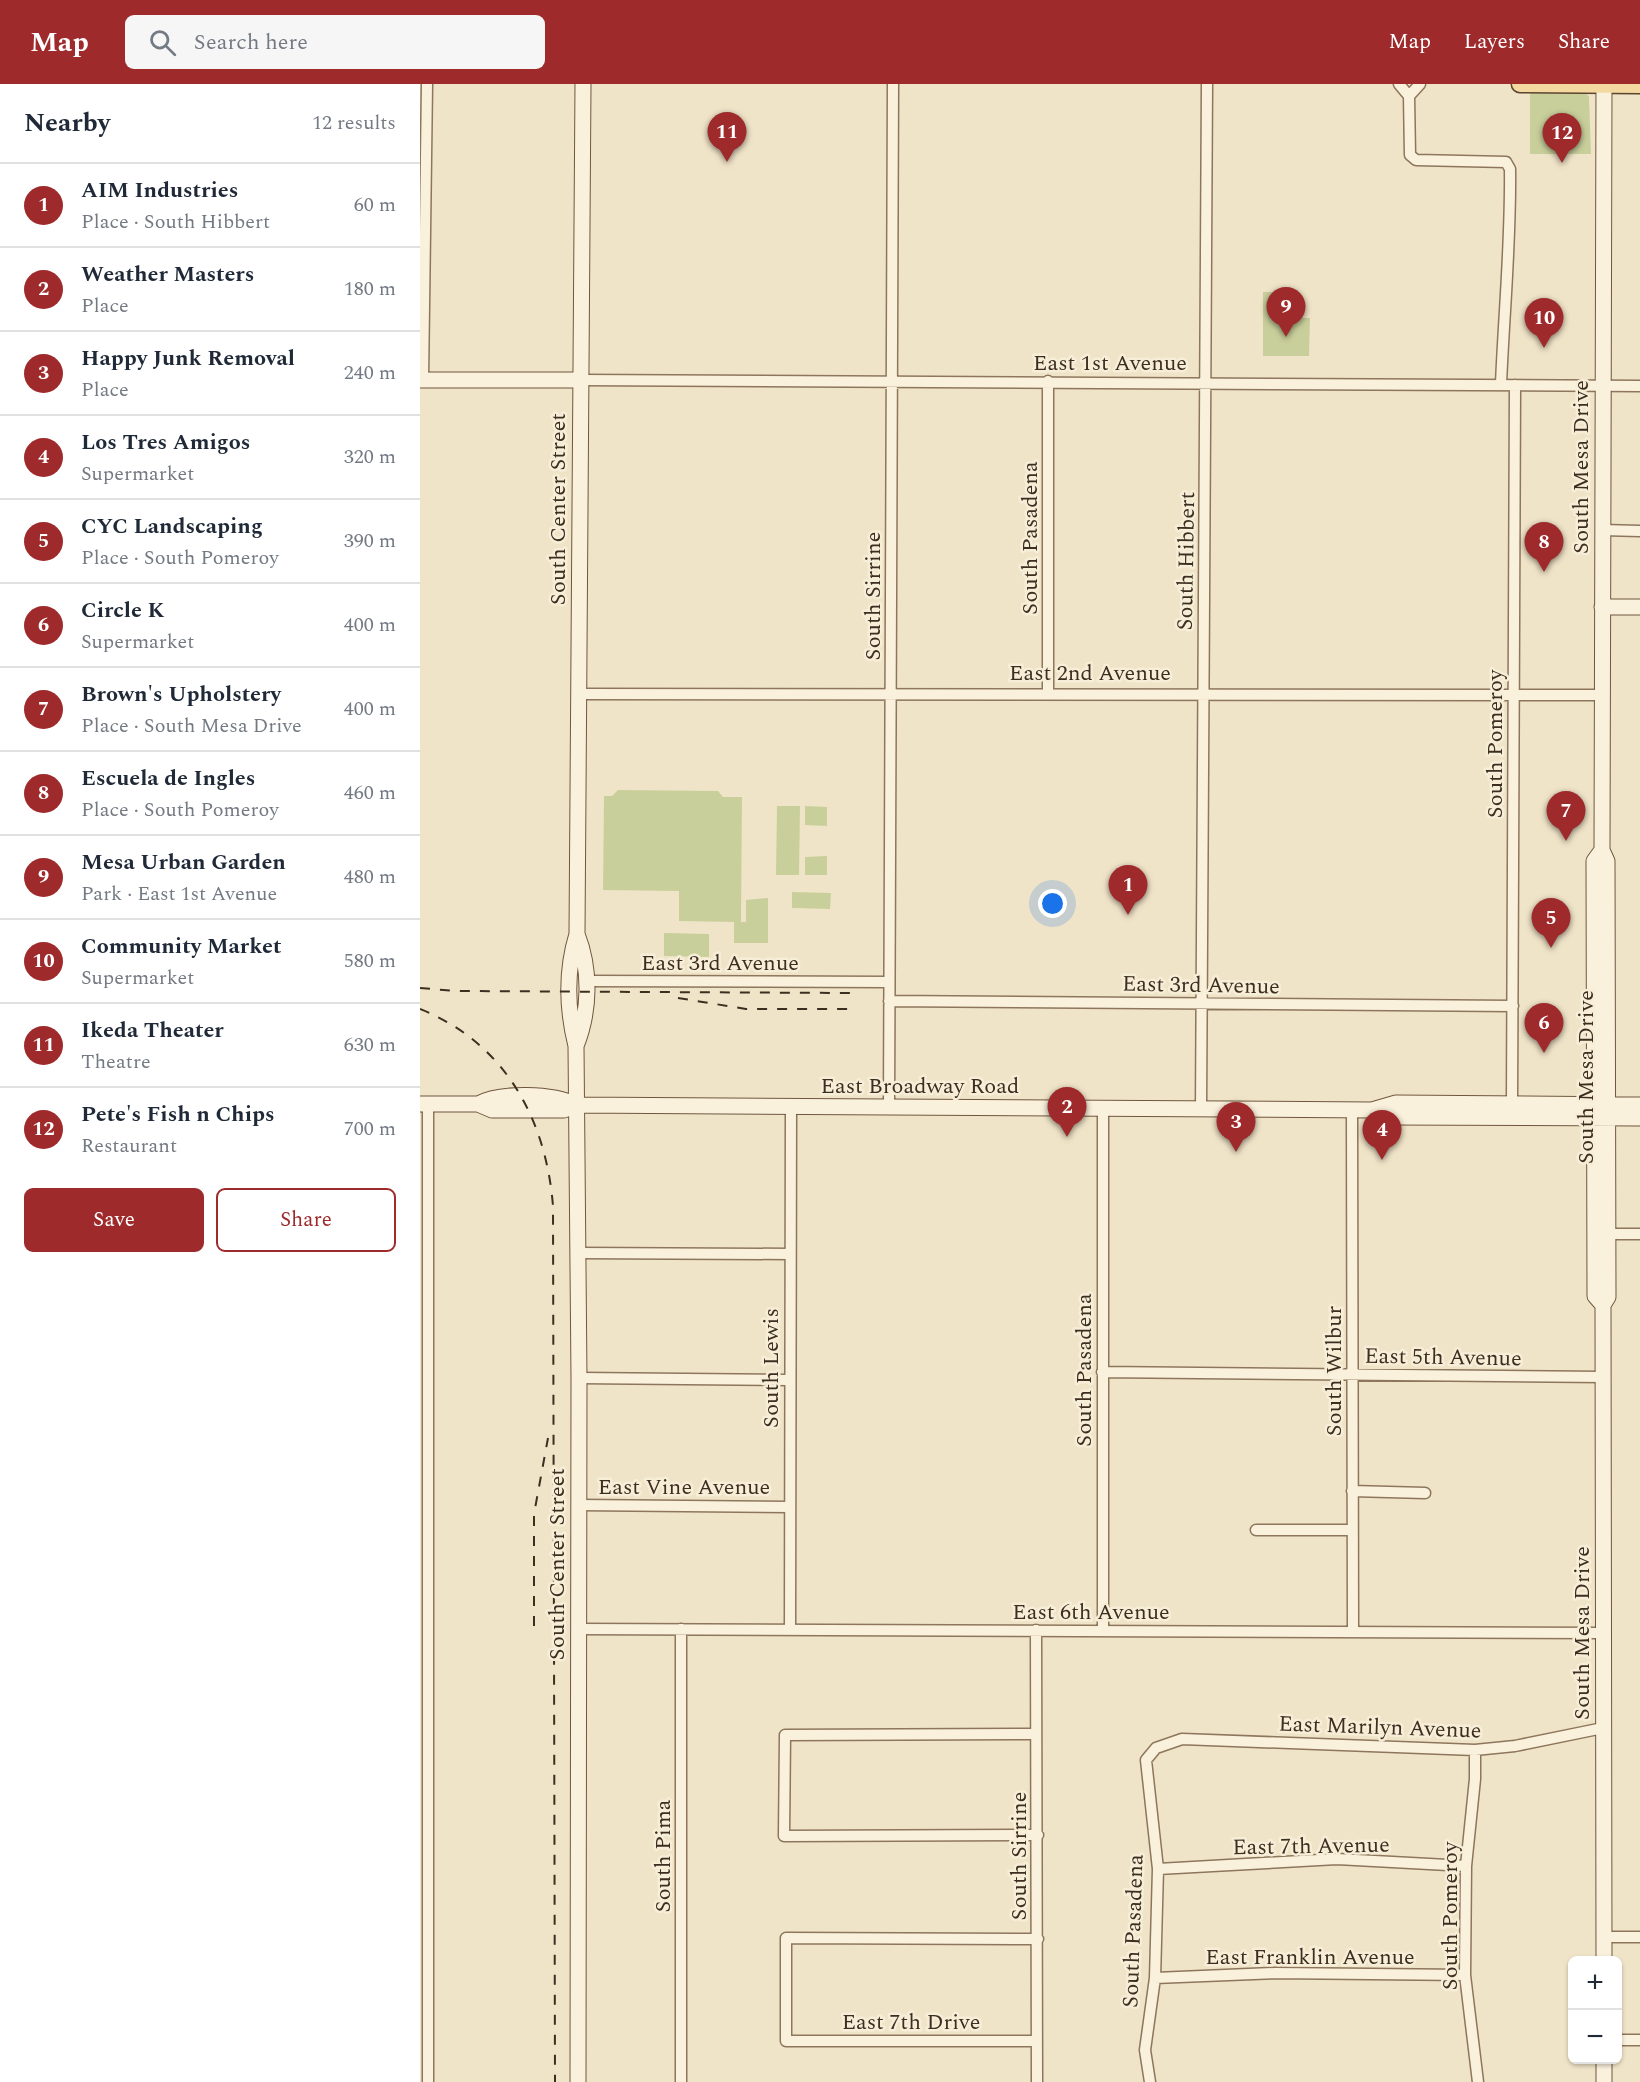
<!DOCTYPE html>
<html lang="en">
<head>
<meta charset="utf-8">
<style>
	body { margin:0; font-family:Spectral,serif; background:#f6f6f7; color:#1f2937 }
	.controls { position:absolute; right:18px; bottom:18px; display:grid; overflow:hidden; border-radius:9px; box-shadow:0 2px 4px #0004 }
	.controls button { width:54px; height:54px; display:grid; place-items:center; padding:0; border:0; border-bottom:2px solid #e0e1e3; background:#fff; color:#1f2937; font:30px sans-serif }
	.you { position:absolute; left:633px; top:820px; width:21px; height:21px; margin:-15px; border:4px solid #fff; border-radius:50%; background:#1a73e8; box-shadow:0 0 0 9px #1a73e833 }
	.badge { display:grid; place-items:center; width:39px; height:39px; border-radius:50%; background:#9e2a2b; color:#fff; font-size:20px; font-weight:700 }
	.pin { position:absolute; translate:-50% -50px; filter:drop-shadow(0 2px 3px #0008) }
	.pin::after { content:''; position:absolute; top:32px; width:21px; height:18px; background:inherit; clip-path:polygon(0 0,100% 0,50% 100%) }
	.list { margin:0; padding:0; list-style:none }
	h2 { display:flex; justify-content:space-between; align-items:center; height:78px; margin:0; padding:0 24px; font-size:26px }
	h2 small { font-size:20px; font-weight:400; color:#747a83 }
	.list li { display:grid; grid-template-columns:39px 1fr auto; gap:18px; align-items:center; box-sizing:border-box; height:84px; padding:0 24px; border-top:2px solid #e0e1e3 }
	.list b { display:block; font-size:22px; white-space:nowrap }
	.list p { margin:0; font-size:20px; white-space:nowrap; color:#747a83 }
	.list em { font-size:20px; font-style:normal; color:#747a83 }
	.actions { display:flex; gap:12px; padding:18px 24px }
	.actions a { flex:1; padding:14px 0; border:2px solid #9e2a2b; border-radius:9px; text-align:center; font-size:21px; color:#9e2a2b }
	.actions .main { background:#9e2a2b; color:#fff }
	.icon { flex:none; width:33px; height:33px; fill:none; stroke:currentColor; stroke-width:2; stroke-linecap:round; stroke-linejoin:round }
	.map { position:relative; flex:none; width:1220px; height:1998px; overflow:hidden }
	header { display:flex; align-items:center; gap:36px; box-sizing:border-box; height:84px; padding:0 30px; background:#9e2a2b; color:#fff }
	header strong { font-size:28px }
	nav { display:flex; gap:33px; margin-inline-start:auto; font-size:21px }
	.search { width:420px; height:54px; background:#f6f6f7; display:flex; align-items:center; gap:15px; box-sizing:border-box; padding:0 21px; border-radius:9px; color:#747a83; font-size:22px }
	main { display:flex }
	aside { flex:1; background:#fff }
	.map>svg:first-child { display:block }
</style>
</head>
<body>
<header>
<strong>Map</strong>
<div class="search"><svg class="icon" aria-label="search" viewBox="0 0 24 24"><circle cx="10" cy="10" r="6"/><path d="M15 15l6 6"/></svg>Search here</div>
<nav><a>Map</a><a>Layers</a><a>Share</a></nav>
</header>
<main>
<aside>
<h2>Nearby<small>12 results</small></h2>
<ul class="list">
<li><span class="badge">1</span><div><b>AIM Industries</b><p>Place · South Hibbert</p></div><em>60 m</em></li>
<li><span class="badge">2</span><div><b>Weather Masters</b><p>Place</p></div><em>180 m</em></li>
<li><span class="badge">3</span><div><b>Happy Junk Removal</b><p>Place</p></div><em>240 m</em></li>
<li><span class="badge">4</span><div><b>Los Tres Amigos</b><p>Supermarket</p></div><em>320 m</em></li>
<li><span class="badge">5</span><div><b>CYC Landscaping</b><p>Place · South Pomeroy</p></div><em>390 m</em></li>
<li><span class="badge">6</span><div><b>Circle K</b><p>Supermarket</p></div><em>400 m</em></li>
<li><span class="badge">7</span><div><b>Brown's Upholstery</b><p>Place · South Mesa Drive</p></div><em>400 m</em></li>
<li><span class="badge">8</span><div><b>Escuela de Ingles</b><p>Place · South Pomeroy</p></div><em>460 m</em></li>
<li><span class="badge">9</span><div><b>Mesa Urban Garden</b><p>Park · East 1st Avenue</p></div><em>480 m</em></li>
<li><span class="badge">10</span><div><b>Community Market</b><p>Supermarket</p></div><em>580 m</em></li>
<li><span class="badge">11</span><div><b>Ikeda Theater</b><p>Theatre</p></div><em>630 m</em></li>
<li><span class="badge">12</span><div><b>Pete's Fish n Chips</b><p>Restaurant</p></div><em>700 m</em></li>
</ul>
<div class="actions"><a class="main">Save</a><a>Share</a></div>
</aside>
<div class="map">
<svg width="1220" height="1998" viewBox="0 0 1220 1998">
	<rect width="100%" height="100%" fill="#f0e4c8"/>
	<path fill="#c9cf9b" d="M1110,8L1164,9L1169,12L1171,70H1110Z
		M843,208H864V234H890L889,272H843Z
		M198,706L298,707L303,713H322L321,838H326V816L348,814V859H314V838L259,837V807L183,806L184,712H192Z
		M357,722H380L379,791H356Z
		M385,722L407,723V742L385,741Z
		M407,772V791H385V773Z
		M372,808L411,809L410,825L372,824Z
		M244,849L289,850V873L244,872Z"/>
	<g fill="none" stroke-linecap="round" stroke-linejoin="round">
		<g stroke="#8d765c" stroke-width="13">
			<path id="street" d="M979,0L989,12L990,71L996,76L1086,78L1090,85C1091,158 1084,228 1081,300
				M989,12L1000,0
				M3,296L7,0
				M160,296L1220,302
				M628,297V610
				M1182,446L1220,447
				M159,610L1181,611
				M166,897L469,898
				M469,917L1093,922
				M8,1020V1998
				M1092,1020L1095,301
				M469,1023L473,0
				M683,1025V1547
				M932,1025L933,1548
				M781,1026L787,0
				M1188,1150H1220
				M158,1169L370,1170
				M682,1288L1183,1293
				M159,1294L369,1296
				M932,1407L1005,1409
				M158,1421L370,1423
				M836,1446H932
				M159,1545L1183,1549
				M261,1545V1998
				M370,1546L371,1023
				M616,1546L617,1998
				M616,1650L365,1651L364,1752L618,1751
				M1055,1666V1695L1046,1782L1045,1891L1058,1998
				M738,1785L917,1775L1046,1782
				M1184,1853H1220
				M735,1894L855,1889L1045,1891
				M1198,1956H1220
				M617,1957H366V1854L618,1855
				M730,1998L725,1966L735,1894L738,1785L726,1676L736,1664L762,1655L1055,1666L1095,1662L1183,1644"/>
		</g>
		<g stroke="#6f573f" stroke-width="17">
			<path id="secondary" d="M0,296H160
				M1182,523H1220
				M1182,766L1174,777L1175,1212L1183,1221
				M156,962C170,927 171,886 157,850
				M0,1020H58L72,1026H144L156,1021L952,1026L976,1019L1220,1021
				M58,1020C80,1008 133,1009 156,1021
				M952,1026L970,1033L1220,1034
				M1184,1876L1183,1221L1188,1213L1187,777L1182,766L1184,0
				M158,1998L159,1294L156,962C147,926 146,886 157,850L163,0
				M1184,1998V1976"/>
		</g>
		<g stroke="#5b4430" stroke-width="19">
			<path id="primary" d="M1100,0L1220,1"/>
		</g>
		<use href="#street" stroke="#faf1dc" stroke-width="10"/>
		<use href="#secondary" stroke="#faf1dc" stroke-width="15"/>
		<use href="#primary" stroke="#f3d9a0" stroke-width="16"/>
		<path stroke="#3d2e20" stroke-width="2" stroke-dasharray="10 10" stroke-linecap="butt" d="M0,904L36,907L432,909
			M258,914L326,925H431
			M0,925C85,959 126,1035 133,1122L135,1998
			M114,1542V1430L128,1354"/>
	</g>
	<g text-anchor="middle" stroke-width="5" stroke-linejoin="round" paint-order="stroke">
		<g font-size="22" fill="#3d2e20" stroke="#f7eed8">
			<text x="690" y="286">East 1st Avenue</text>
			<text transform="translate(1160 383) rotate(-90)" y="8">South Mesa Drive</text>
			<text transform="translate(137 425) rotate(-90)" y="8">South Center Street</text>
			<text transform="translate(609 454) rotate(-90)" y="8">South Pasadena</text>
			<text transform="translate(765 477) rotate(-89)" y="8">South Hibbert</text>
			<text transform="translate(452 512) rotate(-90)" y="8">South Sirrine</text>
			<text x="670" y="596">East 2nd Avenue</text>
			<text transform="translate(1074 660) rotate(-90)" y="8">South Pomeroy</text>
			<text x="300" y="886">East 3rd Avenue</text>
			<text transform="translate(781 900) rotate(1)" y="8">East 3rd Avenue</text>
			<text transform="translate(1165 993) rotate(-90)" y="8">South Mesa Drive</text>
			<text x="500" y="1009">East Broadway Road</text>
			<text transform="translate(1023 1272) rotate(1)" y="8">East 5th Avenue</text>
			<text transform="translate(350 1284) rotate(-90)" y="8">South Lewis</text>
			<text transform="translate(663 1286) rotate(-90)" y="8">South Pasadena</text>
			<text transform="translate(913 1287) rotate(-90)" y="8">South Wilbur</text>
			<text x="264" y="1410">East Vine Avenue</text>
			<text transform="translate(136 1480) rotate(-90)" y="8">South Center Street</text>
			<text x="671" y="1535">East 6th Avenue</text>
			<text transform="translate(1161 1549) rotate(-90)" y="8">South Mesa Drive</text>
			<text transform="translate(960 1642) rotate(2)" y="8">East Marilyn Avenue</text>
			<text transform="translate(891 1761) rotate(-1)" y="8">East 7th Avenue</text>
			<text transform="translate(242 1772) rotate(-90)" y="8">South Pima</text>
			<text transform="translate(598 1772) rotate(-90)" y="8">South Sirrine</text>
			<text transform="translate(1029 1832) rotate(-90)" y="8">South Pomeroy</text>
			<text transform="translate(712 1847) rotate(-88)" y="8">South Pasadena</text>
			<text x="890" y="1880">East Franklin Avenue</text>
			<text x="491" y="1945">East 7th Drive</text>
		</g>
	</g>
</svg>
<div class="controls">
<button>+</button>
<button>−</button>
</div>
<div class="you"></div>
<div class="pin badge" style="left:708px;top:831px">1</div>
<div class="pin badge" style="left:647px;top:1053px">2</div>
<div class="pin badge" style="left:816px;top:1068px">3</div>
<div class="pin badge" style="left:962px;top:1076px">4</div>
<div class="pin badge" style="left:1131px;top:864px">5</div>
<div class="pin badge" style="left:1124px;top:969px">6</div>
<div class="pin badge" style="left:1146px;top:757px">7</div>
<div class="pin badge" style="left:1124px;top:488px">8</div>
<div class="pin badge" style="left:866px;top:253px">9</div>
<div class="pin badge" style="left:1124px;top:264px">10</div>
<div class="pin badge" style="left:307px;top:78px">11</div>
<div class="pin badge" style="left:1142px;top:79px">12</div>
</div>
</main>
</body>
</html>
